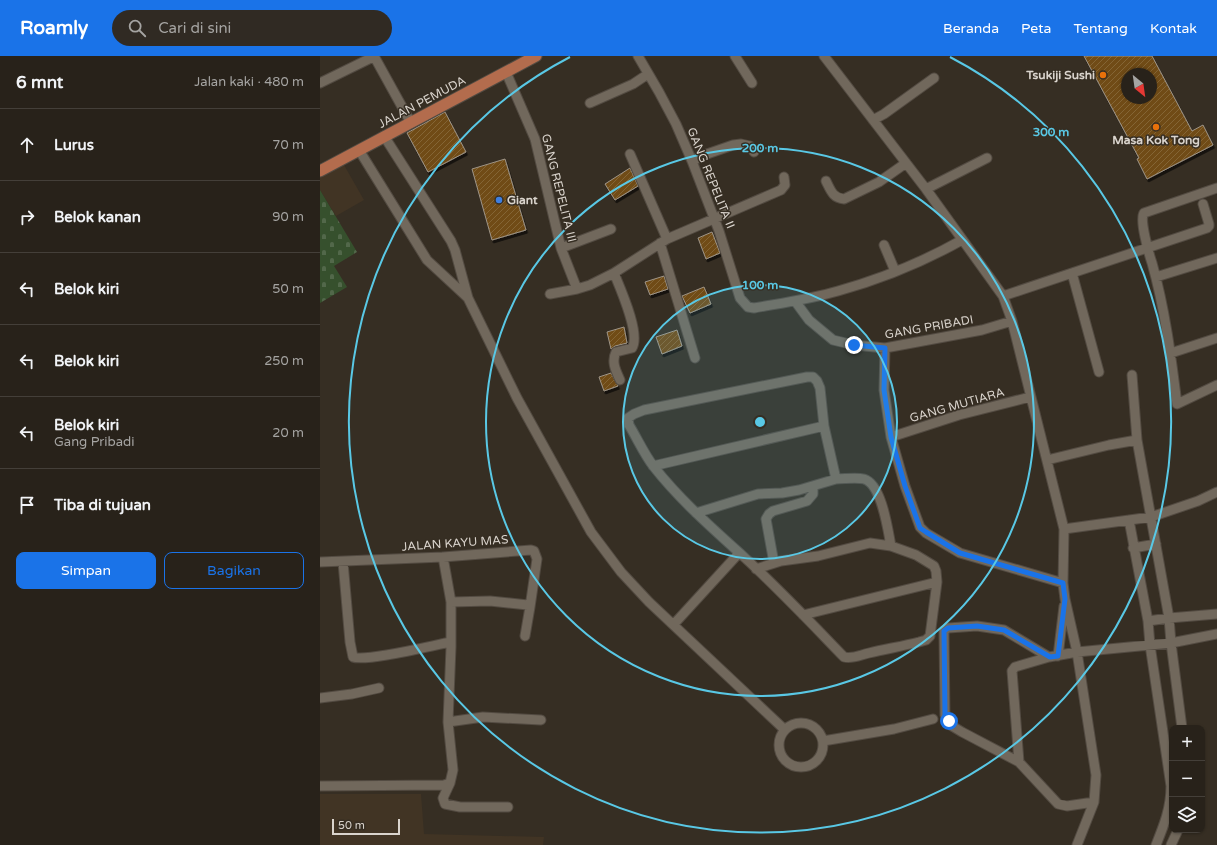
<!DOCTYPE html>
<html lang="id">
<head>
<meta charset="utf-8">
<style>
	body { margin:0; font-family:"Varela Round",sans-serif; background:#302a23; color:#f1f3f6 }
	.controls { position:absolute; right:12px; bottom:12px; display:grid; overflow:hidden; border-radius:8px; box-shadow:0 1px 3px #0004 }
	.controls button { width:36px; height:36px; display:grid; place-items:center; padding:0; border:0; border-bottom:1px solid #443f39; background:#28221a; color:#f1f3f6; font:20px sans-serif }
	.compass { position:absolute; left:801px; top:12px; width:36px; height:36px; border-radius:50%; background:#28221a; box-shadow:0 1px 3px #0004; rotate:151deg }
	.scale { position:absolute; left:12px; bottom:10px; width:68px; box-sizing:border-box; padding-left:4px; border:2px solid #dad4cd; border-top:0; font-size:11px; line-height:14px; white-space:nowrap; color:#dad4cd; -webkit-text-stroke:3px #362e23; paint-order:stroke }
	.stop { position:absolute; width:12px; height:12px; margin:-9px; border:3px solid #1a73e8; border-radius:50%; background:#fff }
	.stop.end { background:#1a73e8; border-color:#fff; box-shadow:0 1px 4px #0008 }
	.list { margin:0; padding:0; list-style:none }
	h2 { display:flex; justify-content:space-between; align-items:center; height:52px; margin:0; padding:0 16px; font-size:17px }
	h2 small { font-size:13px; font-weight:400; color:#a5a4a2 }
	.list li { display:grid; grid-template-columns:26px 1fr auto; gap:12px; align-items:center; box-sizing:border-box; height:72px; padding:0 16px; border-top:1px solid #443f39 }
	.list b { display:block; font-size:15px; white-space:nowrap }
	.list p { margin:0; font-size:13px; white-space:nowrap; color:#a5a4a2 }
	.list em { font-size:13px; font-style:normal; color:#a5a4a2 }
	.actions { display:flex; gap:8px; padding:12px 16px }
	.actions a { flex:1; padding:9px 0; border:1px solid #1a73e8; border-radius:8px; text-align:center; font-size:14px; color:#1a73e8 }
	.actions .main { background:#1a73e8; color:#fff }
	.icon { flex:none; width:22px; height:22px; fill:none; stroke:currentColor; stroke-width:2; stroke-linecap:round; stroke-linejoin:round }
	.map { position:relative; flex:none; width:897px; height:789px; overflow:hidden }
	header { display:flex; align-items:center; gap:24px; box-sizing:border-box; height:56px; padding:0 20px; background:#1a73e8; color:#fff }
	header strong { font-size:19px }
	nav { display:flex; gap:22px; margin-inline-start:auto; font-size:14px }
	.search { width:280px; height:36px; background:#302a23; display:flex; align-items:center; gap:10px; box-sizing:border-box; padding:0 14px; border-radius:22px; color:#a5a4a2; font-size:15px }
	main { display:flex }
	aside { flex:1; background:#28221a }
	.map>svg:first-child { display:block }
</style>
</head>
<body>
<header>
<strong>Roamly</strong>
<div class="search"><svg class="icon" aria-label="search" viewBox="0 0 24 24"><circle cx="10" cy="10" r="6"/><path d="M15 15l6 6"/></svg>Cari di sini</div>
<nav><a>Beranda</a><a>Peta</a><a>Tentang</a><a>Kontak</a></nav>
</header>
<main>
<aside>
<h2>6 mnt<small>Jalan kaki · 480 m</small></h2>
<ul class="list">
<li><svg class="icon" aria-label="ahead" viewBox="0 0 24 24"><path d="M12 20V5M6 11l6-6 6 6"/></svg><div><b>Lurus</b></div><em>70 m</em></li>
<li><svg class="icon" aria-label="right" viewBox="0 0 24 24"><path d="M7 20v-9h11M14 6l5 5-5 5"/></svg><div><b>Belok kanan</b></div><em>90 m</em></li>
<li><svg class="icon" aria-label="left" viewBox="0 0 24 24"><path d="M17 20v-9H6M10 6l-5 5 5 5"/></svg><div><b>Belok kiri</b></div><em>50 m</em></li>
<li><svg class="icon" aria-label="left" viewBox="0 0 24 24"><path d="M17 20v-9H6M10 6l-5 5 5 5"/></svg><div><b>Belok kiri</b></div><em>250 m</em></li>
<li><svg class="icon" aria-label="left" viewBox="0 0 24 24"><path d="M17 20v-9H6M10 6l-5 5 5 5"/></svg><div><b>Belok kiri</b><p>Gang Pribadi</p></div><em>20 m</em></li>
<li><svg class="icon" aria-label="arrive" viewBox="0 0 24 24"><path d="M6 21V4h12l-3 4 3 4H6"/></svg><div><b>Tiba di tujuan</b></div></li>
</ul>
<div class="actions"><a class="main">Simpan</a><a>Bagikan</a></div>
</aside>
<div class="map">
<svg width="897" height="789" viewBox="0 0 897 789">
	<defs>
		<pattern id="cemetery-stones" width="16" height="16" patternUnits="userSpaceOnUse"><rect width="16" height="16" fill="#36502d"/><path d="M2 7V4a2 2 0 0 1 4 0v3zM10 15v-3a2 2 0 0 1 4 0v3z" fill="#52684a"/></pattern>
		<pattern id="building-hatch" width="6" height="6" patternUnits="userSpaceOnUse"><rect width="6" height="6" fill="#704c15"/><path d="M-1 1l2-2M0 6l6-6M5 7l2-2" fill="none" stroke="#846536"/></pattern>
		<filter id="shadow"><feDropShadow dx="1.5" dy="3" stdDeviation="0" flood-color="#0009"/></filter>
	</defs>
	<rect width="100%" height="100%" fill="#362e23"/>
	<path fill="#413424" d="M20,102L44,144L16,160L0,134V109Z
		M0,738H101L104,778L224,781L223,789H0Z"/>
	<path fill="url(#cemetery-stones)" d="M0,134L37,196L14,210L27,231L0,247Z"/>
	<path fill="url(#building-hatch)" stroke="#9e9487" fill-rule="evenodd" filter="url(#shadow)" d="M764,0H832L872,75L883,69L893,89L827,123L817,103L819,102ZM807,18H831V42H807Z
		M125,56L146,96L108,116L87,77Z
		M185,103L206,174L172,184L152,113Z
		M310,112L318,130L295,144L285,128Z
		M392,176L400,197L386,203L378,182Z
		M344,220L348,233L330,239L325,226Z
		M384,231L391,248L370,257L362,240Z
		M304,271L307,287L295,290L291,293L287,276Z
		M357,274L362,290L342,298L336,281Z
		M291,317L298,330L284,335L279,321Z"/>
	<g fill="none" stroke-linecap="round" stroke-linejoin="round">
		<g stroke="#534b42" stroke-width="11">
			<path id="minor" d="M54,0L91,67
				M318,0L339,36L356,68L372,105L399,175L420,242L428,251L434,252C462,247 491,243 518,235C561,223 603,206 642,184
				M415,0L432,27
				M504,0L606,133L683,240L692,265L744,473L743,527L745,543L757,596L776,719L774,746L757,789
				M186,16L215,83L241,192L257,233
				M0,27L55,0
				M270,47L313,28L328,18
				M553,64L564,58L614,22
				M64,80L131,185L135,194L148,242L197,342L271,476L301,516L329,546L465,674
				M39,94L107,204L148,242
				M310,98L347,183
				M372,105L387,98L413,89L421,88L430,90L434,96
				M506,125C511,135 513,142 524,143L559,126L586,107
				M897,132L824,157C819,163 829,198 832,207C845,253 851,300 857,348L897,329
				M606,133L667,102
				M340,187L375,302
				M564,189L575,215
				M241,192L291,173
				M294,217C300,232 321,278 312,292L296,296C291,306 296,315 300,324
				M752,217L779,316
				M836,221L897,202
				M230,238L257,233L270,229L294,217L347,183L461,134L465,129L464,121
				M683,240L887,172L889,170V168L883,148
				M475,245L489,264L513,284L534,289L565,292L662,274L692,265
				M565,292L564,334L571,381L585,430L600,471L606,477L640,497L743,527
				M851,297L897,282
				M812,319L817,384L849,562L851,587L862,672
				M571,381L639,359L710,341
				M727,404L789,389L817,384
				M333,410L504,370
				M516,423C525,423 536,421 544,423C562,428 568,475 571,490
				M376,457L438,438L462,437L479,434L516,423L504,370L500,332L497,325L493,321H487L324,354L314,358L308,362L309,369C317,382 324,398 334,411C360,444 393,473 424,501C459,533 491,567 524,601C533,603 540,599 549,597C566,593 583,590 599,586L606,584L610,580L617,526L616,515L614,510L596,499L571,490L550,487L498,500L461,505L436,513
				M809,464L828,565L830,589L851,730C851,752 844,769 836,789
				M744,473L831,461L878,445L897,436
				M813,492L836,488
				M0,506L123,501L211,494L214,495L217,503L210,551
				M23,506L30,586L33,601C46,606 114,589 131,586
				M454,507L446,463L449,458L453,455L487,445L493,438V430
				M131,546L170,545L208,549L210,551L205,580
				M483,559L617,526
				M828,565L849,562L897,558
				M354,568L419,497
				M738,600L744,550
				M729,601L684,574L657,570L628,572L624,575V579L625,659L632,670L642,676L699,706L738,748L747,750L774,746
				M0,642L32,638L59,632
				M128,666L163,661L221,664
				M459 689a22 22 0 1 1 44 0a22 22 0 1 1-44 0Z
				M503,685L574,673L613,663
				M699,706L692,615L695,611L729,601L757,596L851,587L897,578
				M130,727L123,742L125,748L140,751H188
				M0,730L124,729L130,727L133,714L128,666L131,591V546L123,501
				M851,789L858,774"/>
		</g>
		<g stroke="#534b42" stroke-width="13">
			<path id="major" d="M0,115L216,0"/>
		</g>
		<use href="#minor" stroke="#71685c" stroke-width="9"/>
		<use href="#major" stroke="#b36c4d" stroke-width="11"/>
	</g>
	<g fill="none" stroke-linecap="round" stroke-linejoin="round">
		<path stroke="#1a73e8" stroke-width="5" d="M534,289L565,292L564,334L571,381L585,430L600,472L606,476L640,497L743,527L745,543L738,600L730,601L684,574L657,570L628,572L624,575L625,659L629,665"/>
	</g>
	<circle cx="440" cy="366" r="137" fill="#59c8e5" fill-opacity=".12"/>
	<g fill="none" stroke="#59c8e5" stroke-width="2">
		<circle cx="440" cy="366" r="137"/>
		<circle cx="440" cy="366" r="274"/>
		<path d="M630 1A411 411 0 1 1 250 1"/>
	</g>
	<g fill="#e8710a" stroke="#362e23" stroke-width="1.5">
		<circle cx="783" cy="19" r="4"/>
		<circle cx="836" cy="71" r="4"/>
	</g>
	<circle fill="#3f7fe0" stroke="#362e23" stroke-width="1.5" cx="179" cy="144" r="4"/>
	<g text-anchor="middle" stroke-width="3" stroke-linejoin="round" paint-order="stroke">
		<g font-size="12" font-weight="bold" fill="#dad4cd" stroke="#362e23" text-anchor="end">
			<text x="775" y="23">Tsukiji Sushi</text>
			<text x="836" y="88" text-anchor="middle">Masa Kok Tong</text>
			<text x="187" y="148" text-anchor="start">Giant</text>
		</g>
		<g font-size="12" fill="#dad4cd" stroke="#362e23">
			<text transform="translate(102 46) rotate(-28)" y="4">JALAN PEMUDA</text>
			<text transform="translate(391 122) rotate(68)" y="4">GANG REPELITA II</text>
			<text transform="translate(239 132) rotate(76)" y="4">GANG REPELITA III</text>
			<text transform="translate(609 271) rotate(-10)" y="4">GANG PRIBADI</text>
			<text transform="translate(637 349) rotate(-16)" y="4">GANG MUTIARA</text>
			<text transform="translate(135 487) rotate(-4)" y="4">JALAN KAYU MAS</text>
		</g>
	</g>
	<circle cx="440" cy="366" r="6" fill="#59c8e5" stroke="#362e23" stroke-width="2"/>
	<g font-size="12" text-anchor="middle" font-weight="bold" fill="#59c8e5" stroke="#362e23" stroke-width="3" stroke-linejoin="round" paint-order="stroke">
		<text x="731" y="80">300 m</text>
		<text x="440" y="96">200 m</text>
		<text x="440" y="233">100 m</text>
	</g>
</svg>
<div class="controls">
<button>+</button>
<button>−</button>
<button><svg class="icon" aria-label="layers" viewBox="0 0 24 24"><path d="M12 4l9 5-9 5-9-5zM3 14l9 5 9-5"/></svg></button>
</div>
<svg class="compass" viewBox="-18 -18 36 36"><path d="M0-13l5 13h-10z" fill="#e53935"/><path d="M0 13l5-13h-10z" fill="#a5a4a2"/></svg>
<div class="scale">50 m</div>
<div class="stop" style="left:629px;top:665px"></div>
<div class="stop end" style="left:534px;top:289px"></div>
</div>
</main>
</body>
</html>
